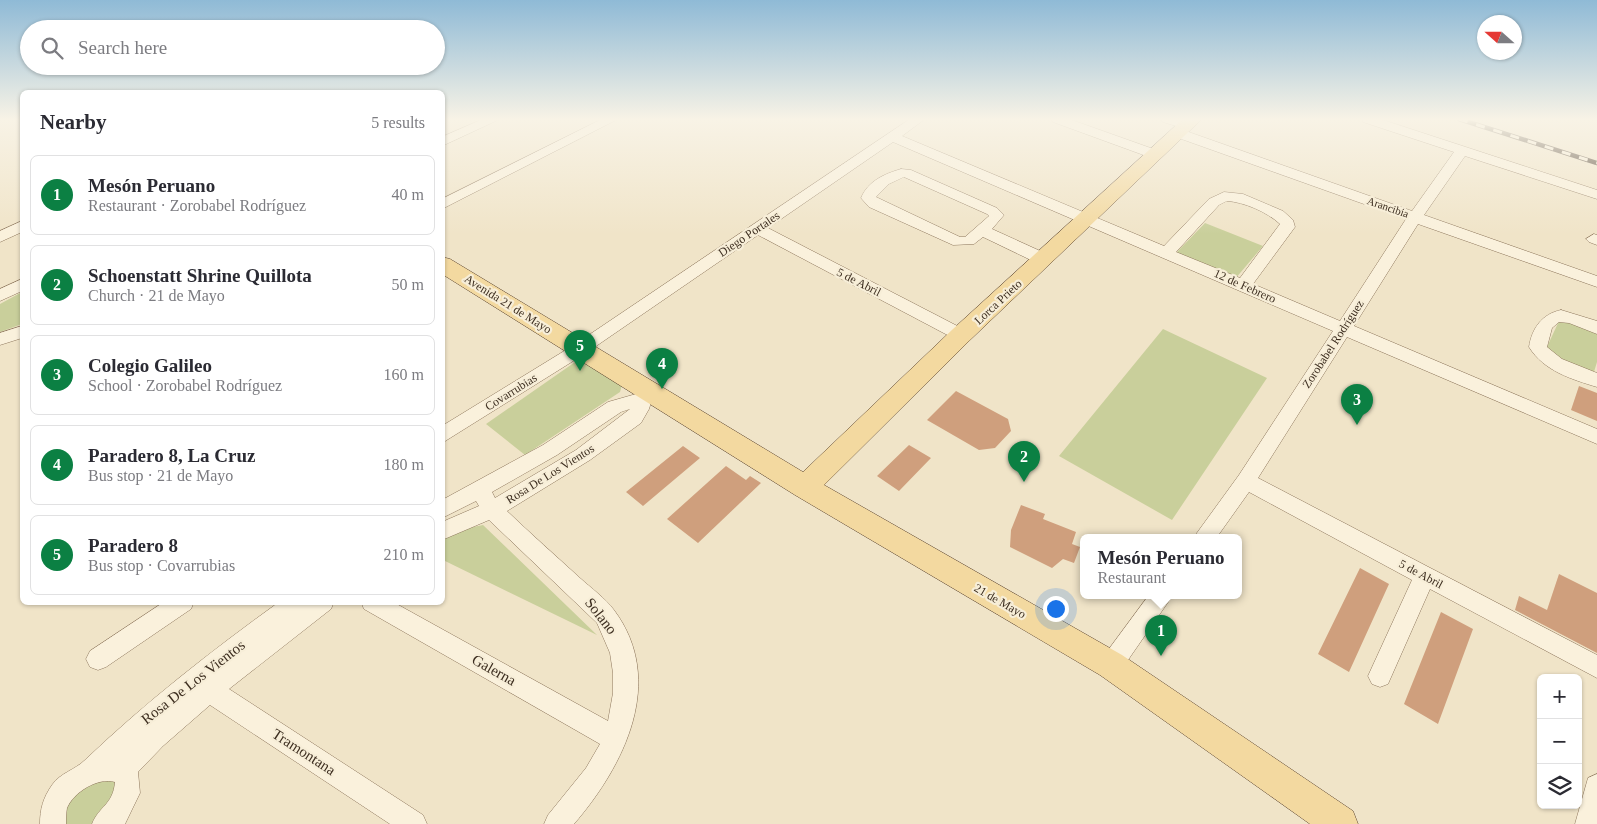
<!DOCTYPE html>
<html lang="en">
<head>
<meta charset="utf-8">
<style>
	body { margin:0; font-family:Georgia,serif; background:#f2f2f3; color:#2b2b33 }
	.controls { position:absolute; right:15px; bottom:15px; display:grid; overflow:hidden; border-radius:8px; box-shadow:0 1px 4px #0004 }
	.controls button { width:45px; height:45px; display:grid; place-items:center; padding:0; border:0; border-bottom:1px solid #e1e1e2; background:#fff; color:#2b2b33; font:25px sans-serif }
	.compass { position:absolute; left:1477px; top:15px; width:45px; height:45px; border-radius:50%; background:#fff; box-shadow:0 1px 4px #0004; rotate:291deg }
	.you { position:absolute; left:1055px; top:608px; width:18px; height:18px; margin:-12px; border:4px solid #fff; border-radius:50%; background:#1a73e8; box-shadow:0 0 0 8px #1a73e833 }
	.badge { display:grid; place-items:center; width:32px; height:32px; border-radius:50%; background:#0b8043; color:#fff; font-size:16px; font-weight:700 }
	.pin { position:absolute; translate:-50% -41px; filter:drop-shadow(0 1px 2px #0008) }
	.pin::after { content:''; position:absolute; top:26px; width:18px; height:15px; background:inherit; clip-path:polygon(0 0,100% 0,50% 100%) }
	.popup { position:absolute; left:1080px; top:534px; width:162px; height:65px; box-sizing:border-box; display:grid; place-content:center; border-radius:8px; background:#fff; filter:drop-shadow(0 1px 4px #0005); font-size:16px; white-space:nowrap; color:#7c7c81 }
	.popup b { font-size:19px; color:#2b2b33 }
	.popup::after { content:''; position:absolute; left:50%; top:100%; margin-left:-10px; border:10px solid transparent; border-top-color:#fff }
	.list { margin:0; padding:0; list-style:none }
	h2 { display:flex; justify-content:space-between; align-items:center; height:65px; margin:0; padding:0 20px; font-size:21px }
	h2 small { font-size:16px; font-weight:400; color:#7c7c81 }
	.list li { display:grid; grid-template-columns:32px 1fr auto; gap:15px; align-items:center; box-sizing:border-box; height:80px; margin:0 10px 10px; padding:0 10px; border:1px solid #e1e1e2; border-radius:8px }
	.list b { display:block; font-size:19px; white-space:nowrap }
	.list p { margin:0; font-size:16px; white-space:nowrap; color:#7c7c81 }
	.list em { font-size:16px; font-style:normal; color:#7c7c81 }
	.icon { flex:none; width:28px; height:28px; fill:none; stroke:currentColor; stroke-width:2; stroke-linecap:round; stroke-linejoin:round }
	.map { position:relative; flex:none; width:1597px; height:824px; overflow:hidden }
	.search { position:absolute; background:#fff; box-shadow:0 1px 4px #0004; left:20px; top:20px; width:425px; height:55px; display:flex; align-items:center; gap:12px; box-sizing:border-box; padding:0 18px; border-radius:28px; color:#7c7c81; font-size:19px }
	.panel { position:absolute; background:#fff; box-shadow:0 1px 4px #0004; left:20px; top:90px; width:425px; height:515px; border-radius:8px }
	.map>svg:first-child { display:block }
</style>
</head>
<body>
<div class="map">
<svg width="1597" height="824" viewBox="0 0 1597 824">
	<rect width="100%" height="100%" fill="#f0e4c8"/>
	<path fill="#c9cf9b" d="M1205,223L1263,246L1235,279L1176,253Z
		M22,292V324L0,332V304Z
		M1567,320L1597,332V362L1593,375L1553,358L1546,349L1559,321Z
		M1163,329L1267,378L1172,520L1059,456Z
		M578,360L622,385L620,392L525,455L486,424Z
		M483,525L597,635L443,560L442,540L463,529Z
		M102,774L119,784L94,824H64L62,806Z"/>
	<path fill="#cf9f7d" d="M1579,386L1597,393V421L1571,410Z
		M956,391L1008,419L1011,431L995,448L979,450L927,420Z
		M909,445L931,458L899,491L877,476Z
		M683,446L700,458L643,506L626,492Z
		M726,466L746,480L750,476L761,483L698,543L667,519Z
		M1021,505L1045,514L1043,519L1076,532L1072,544L1080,547L1074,563L1063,559L1052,568L1010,547L1011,530Z
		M1360,568L1389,584L1349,672L1318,654Z
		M1559,574L1597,593V653L1515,610L1519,596L1547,610Z
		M1441,612L1473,629L1438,724L1404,704Z"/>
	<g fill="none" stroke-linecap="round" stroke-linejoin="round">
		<g stroke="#8d765c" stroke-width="1">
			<path id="minor" d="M483,119H500L442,146V137Z
				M602,119H618L442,209V199Z
				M910,119H925L902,136L1164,246L1209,199L1224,192L1243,194L1283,211L1293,220L1295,227L1253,284L1340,321L1406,219L1173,136L1171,133L1173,130H1183L1412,211L1454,152L1363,122L1362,119H1380L1597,190V199L1465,156L1424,215L1597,276V287L1418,224L1354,326L1597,429V444L1347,337L1258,478L1597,655V678L1430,589L1388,684L1380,687L1372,684L1368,676L1412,580L1249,492L1217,537H1194L1239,475L1333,331L893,142L768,228L967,331L970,335L967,339H955L758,235L586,353L442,443V426L574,345ZM1227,201C1244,202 1267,212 1280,224L1240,278L1176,252L1219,205Z
				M1051,119H1069L1159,151L1161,154L1159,157H1149L1053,122Z
				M1161,119H1180L1193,125L1186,129L1163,122Z
				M901,169L911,170L997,208L1004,215L992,229L1049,255L1051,259L1049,263H1037L983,237L974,244L953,245L869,207L861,198C868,181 884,174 901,169ZM904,177L987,214L989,216L965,237H960L876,197L889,184Z
				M22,221V232L0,242V231Z
				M1594,234L1597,235V245L1589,242L1586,239Z
				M22,279V291L0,301V289Z
				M1561,310L1597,321V334L1569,323L1559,322L1552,328L1547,347L1562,359L1597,373V387C1571,379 1544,371 1529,347C1532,328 1542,314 1561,310Z
				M22,326V338L0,345V333Z
				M650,385L656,387L659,392L651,402L649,409L641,423L590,460L507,511C531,534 556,556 580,578C591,588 605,598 614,610C667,681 624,766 574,824H544L548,815L586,768L600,744L364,609L361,602H393L608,721L613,693V673L610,653L597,623L489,520L442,540V522L479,506L476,501L442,518V500L543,445L608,402L636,394ZM630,409L576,450L495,498L492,492L557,455L621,412Z
				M1149,595H1173L1119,673L1111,676L1103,673L1099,665L1103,657Z
				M164,602H194L191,609L106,667L98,670L90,667L86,659L90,651Z
				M279,602H334L331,609L229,689L423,815L427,824H390L210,705L163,746L138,772L140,793L125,824H92C99,806 113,805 115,782C98,777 74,792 67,808C66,813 66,819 66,824H40C40,809 43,798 52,785C60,773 75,770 85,760C146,702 210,652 279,602Z
				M1597,774V824H1575L1588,778Z"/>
		</g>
		<g stroke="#5b4430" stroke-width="1">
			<path id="major" d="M1183,119H1202L969,341L824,485L1122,655L1353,811L1358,824H1310L1100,675L795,495L442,274V257L450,259L803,472L953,329Z"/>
		</g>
		<use href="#minor" fill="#faf1dc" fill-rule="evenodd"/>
		<use href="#major" fill="#f3d9a0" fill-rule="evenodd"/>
		<g stroke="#3d2e20" stroke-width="4.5">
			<path id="rail" d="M1459,119L1597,163"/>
		</g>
		<use href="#rail" stroke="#f7eed8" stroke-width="3" stroke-dasharray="9" stroke-linecap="butt"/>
	</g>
	<linearGradient id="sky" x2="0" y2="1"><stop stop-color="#8fbad6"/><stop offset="0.51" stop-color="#f8f3e6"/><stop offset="1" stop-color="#f8f3e6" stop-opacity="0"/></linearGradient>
	<rect width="1597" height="234" fill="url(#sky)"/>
	<g text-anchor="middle" stroke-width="4.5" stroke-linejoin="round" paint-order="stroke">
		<g font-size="11" fill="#3d2e20" stroke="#f7eed8">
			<text transform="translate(1388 207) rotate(19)" y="4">Arancibia</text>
		</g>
		<g font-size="12" fill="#3d2e20" stroke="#f7eed8">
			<text transform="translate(749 234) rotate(-34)" y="4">Diego Portales</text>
			<text transform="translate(859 282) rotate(27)" y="4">5 de Abril</text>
			<text transform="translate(1245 286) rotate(24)" y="4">12 de Febrero</text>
			<text transform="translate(998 302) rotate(-43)" y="4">Lorca Prieto</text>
			<text transform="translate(508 304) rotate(32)" y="4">Avenida 21 de Mayo</text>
			<text transform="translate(1333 344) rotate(-57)" y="4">Zorobabel Rodríguez</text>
			<text transform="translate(511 392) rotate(-32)" y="4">Covarrubias</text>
			<text transform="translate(550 474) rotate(-32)" y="4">Rosa De Los Vientos</text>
			<text transform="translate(1421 574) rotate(28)" y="4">5 de Abril</text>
			<text transform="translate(1000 601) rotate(30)" y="4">21 de Mayo</text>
		</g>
		<g font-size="15" fill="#3d2e20" stroke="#f7eed8">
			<text transform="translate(601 616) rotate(52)" y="5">Solano</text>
			<text transform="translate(494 670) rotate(29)" y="5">Galerna</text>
			<text transform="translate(193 682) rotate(-38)" y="5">Rosa De Los Vientos</text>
			<text transform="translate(304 752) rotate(33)" y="5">Tramontana</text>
		</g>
	</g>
</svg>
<div class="controls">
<button>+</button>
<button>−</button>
<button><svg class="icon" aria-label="layers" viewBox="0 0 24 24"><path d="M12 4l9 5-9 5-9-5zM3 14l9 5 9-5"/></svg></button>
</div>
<svg class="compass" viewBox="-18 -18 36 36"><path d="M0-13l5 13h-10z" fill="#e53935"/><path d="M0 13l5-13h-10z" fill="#7c7c81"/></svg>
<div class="you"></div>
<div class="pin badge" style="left:1161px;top:656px">1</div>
<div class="popup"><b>Mesón Peruano</b>Restaurant</div>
<div class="pin badge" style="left:1024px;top:482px">2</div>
<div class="pin badge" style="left:1357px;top:425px">3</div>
<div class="pin badge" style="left:662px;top:389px">4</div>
<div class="pin badge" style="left:580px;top:371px">5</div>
<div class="search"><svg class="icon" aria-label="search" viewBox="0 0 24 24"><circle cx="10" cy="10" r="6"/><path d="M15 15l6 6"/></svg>Search here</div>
<section class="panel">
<h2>Nearby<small>5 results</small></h2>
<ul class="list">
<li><span class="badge">1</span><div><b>Mesón Peruano</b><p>Restaurant · Zorobabel Rodríguez</p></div><em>40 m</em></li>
<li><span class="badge">2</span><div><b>Schoenstatt Shrine Quillota</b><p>Church · 21 de Mayo</p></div><em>50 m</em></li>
<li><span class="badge">3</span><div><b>Colegio Galileo</b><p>School · Zorobabel Rodríguez</p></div><em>160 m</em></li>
<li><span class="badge">4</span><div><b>Paradero 8, La Cruz</b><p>Bus stop · 21 de Mayo</p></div><em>180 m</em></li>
<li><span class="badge">5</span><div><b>Paradero 8</b><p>Bus stop · Covarrubias</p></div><em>210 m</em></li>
</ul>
</section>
</div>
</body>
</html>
